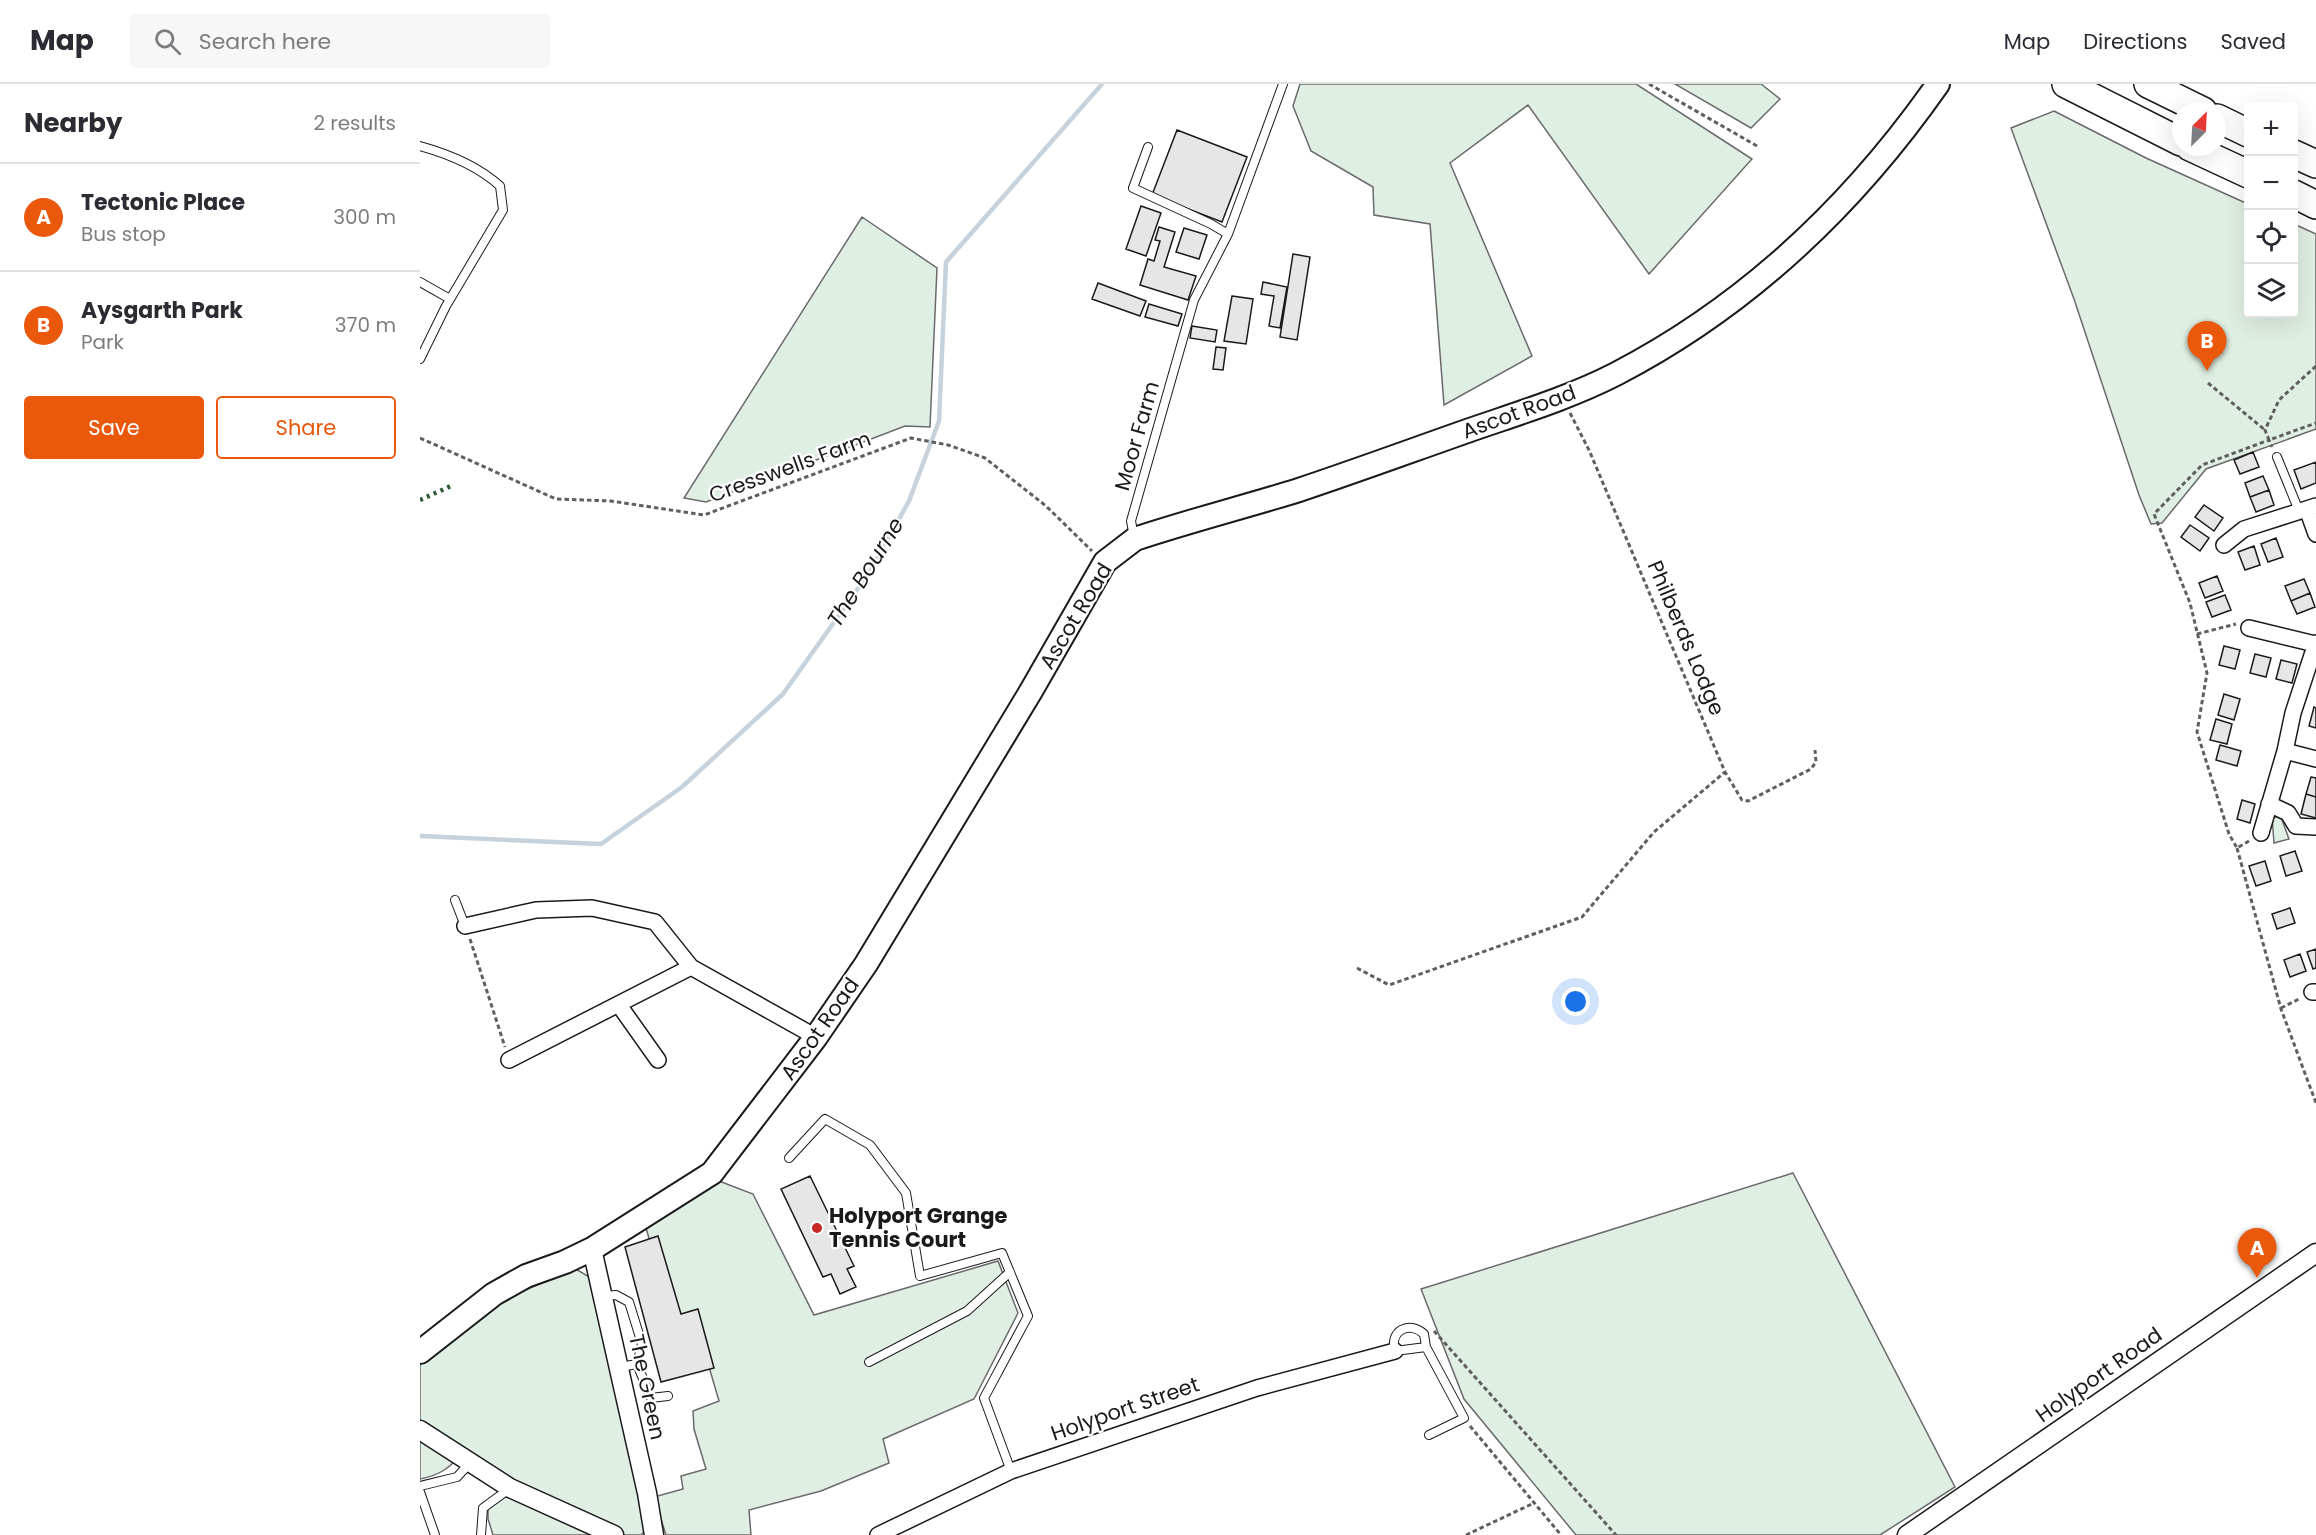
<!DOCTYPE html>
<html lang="en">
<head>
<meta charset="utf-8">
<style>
	body { margin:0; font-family:Poppins,sans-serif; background:#f7f7f7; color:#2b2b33 }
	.controls { position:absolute; right:18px; top:18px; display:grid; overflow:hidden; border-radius:6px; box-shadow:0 6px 24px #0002 }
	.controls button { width:54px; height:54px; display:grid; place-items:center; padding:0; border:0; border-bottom:2px solid #e1e1e2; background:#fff; color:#2b2b33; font:30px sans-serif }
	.compass { position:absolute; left:1752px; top:18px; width:54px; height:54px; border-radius:50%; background:#fff; box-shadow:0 6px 24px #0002; rotate:24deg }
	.you { position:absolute; left:1156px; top:918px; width:21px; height:21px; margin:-15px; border:4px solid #fff; border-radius:50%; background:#1a73e8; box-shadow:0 0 0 9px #1a73e833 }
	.badge { display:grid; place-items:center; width:39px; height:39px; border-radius:50%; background:#ea580c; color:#fff; font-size:20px; font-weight:700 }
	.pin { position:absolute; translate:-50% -50px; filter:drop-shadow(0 2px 3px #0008) }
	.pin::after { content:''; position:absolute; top:32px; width:21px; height:18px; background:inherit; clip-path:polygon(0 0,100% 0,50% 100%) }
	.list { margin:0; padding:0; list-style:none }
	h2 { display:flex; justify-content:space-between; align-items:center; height:78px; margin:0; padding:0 24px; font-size:26px }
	h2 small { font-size:20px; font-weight:400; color:#7c7c81 }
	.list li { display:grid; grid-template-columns:39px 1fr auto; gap:18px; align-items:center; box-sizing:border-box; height:108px; padding:0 24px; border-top:2px solid #e1e1e2 }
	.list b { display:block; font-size:22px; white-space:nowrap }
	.list p { margin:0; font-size:20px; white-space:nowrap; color:#7c7c81 }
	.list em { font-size:20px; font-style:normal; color:#7c7c81 }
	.actions { display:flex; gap:12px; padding:18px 24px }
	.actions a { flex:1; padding:14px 0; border:2px solid #ea580c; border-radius:6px; text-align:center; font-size:21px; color:#ea580c }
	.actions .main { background:#ea580c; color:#fff }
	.icon { flex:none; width:33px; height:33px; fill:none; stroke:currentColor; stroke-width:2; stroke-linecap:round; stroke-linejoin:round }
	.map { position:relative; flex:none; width:1896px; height:1451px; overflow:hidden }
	header { display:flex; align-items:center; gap:36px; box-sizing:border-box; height:84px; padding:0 30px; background:#fff; border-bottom:2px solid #e1e1e2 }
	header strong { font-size:28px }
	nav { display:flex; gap:33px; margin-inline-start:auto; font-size:21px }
	.search { width:420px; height:54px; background:#f7f7f7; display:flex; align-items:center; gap:15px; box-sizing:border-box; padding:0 21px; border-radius:6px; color:#7c7c81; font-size:22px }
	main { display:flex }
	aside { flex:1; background:#fff }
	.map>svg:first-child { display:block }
</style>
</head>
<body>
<header>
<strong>Map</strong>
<div class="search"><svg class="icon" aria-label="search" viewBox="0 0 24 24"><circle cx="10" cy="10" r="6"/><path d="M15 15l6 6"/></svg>Search here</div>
<nav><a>Map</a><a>Directions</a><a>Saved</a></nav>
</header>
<main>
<aside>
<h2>Nearby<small>2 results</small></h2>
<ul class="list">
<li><span class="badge">A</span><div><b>Tectonic Place</b><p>Bus stop</p></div><em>300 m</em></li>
<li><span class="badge">B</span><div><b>Aysgarth Park</b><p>Park</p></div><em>370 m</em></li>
</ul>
<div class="actions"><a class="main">Save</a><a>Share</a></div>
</aside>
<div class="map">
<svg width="1896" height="1451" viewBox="0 0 1896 1451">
	<rect width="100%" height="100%" fill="#fff"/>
	<path fill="#e0efe3" stroke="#6a6a6a" stroke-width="1.5" d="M880,0H1216L1332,75L1229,190L1108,21L1030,79L1112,272L1024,321L1010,140L954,131L953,103L891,67L873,22Z
		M1255,0H1341L1360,15L1331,44Z
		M1634,27L1726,74L1828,120V230H1874V140L1896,150V345L1786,385L1742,439L1731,440L1719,411L1654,215L1591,44Z
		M442,133L517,184L510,343L485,342L286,418L264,414Z
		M1852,733H1861L1869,755L1854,759Z
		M1373,1089L1535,1403L1460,1451H1156L1044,1315L1001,1205Z
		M299,1097L333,1110L394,1231L578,1177L598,1229L554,1315L463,1355L469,1379L401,1407L329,1426L331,1451H246L234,1413L263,1405L261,1392L286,1385L274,1345L273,1327L299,1317L273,1228L252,1233L226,1144Z
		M154,1184L171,1194L228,1444L221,1451H73L68,1435V1425L101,1401L44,1367C31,1383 21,1391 0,1395V1267L75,1220Z"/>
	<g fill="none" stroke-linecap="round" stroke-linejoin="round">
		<path stroke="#c6d2dc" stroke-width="4.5" d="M0,752L181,760L262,703L363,610L449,489L489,417L519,337L526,178L682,0"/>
	</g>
	<path fill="#e6e6e6" stroke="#1a1a1a" stroke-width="1.5" d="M757,46L827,73L802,138L732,111Z
		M721,122L741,129L726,172L706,165Z
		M739,143L755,148L744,183L776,192L768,216L720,201L728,175L734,177L740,157L735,156Z
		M764,144L787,151L779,175L756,168Z
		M873,170L890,173L877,256L860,253Z
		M843,198L867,203L860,244L849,242L854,212L841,210Z
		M678,199L726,217L720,232L672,215Z
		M812,212L833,215L826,260L804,257Z
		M729,220L762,230L758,242L725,233Z
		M772,242L797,246L795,258L770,254Z
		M796,263L806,264L803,286L793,285Z
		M1833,368L1839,383L1820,390L1814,376Z
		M1896,378V399L1881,405L1874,386Z
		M1843,392L1849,406L1830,413L1825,399Z
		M1849,406L1854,421L1836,428L1830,413Z
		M1784,421L1803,434L1794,447L1775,433Z
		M1770,441L1789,454L1780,467L1761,453Z
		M1856,454L1863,473L1848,478L1841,460Z
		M1834,462L1840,481L1825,486L1818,468Z
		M1797,492L1803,507L1785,514L1779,499Z
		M1884,495L1890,509L1871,517L1865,502Z
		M1890,509L1895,523L1877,530L1871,517Z
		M1805,511L1811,526L1792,533L1786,518Z
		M1804,562L1820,566L1815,585L1799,581Z
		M1835,570L1851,574L1846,593L1830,589Z
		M1861,576L1877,580L1872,599L1856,595Z
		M1804,610L1820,615L1814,636L1798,631Z
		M1894,623L1896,624V644L1889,642Z
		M1796,635L1812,640L1807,660L1790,656Z
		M1800,661L1821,667L1817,682L1796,676Z
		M1891,693L1896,694V713L1886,710Z
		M1886,710L1896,713V734L1881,730Z
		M1822,716L1835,720L1830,739L1817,735Z
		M1875,767L1882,787L1866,792L1860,772Z
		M1845,777L1851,797L1836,802L1829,782Z
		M1870,824L1875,839L1857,845L1852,830Z
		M1896,865V884L1893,885L1887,868Z
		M1880,870L1886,887L1870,893L1864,876Z
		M390,1092L434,1182L427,1185L436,1203L420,1210L411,1190L403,1193L361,1105Z
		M238,1152L261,1230L278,1225L294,1284L241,1298L205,1163Z"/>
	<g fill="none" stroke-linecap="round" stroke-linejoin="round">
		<g stroke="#1a1a1a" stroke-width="10">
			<path id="service" d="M0,62C29,70 58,82 80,102L83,126L26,222L0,275
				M728,63L713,104L791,140L808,150
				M0,198L30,215
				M1857,373L1879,427
				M714,453L711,437L774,216L808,150L863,0
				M35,816L45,842
				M369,1074L405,1035L450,1061L486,1109L500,1192L582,1169L608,1232L564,1314L591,1387
				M184,1212L196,1211L209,1218L222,1260L217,1280L200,1283
				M1006,1263L975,1267C969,1247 989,1236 1004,1250L1006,1263L1044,1334L1009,1351
				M449,1278L547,1227L590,1188
				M217,1280L231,1314L248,1312
				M0,1402L37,1393L50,1379
				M0,1408L15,1451
				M61,1451L63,1424L89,1405"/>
		</g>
		<g stroke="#1a1a1a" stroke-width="18">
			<path id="minor" d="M1887,425L1896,450
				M1804,461L1824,445L1896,422
				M1829,544L1895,560
				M1865,667L1896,675
				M1849,720L1868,729L1876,742L1896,743
				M1841,749L1865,667L1873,629L1896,559
				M45,842L116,826L172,824L235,838L271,883L396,953
				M1892,908H1896
				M199,921L238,976
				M89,976L271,883
				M458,1451L591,1387L837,1304L975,1267"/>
		</g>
		<g stroke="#1a1a1a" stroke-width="21">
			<path id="tertiary" d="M172,1165L227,1409L234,1451
				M0,1346L90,1404L194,1451
				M1487,1451L1896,1169"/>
		</g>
		<g stroke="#1a1a1a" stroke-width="26">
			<path id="primary" d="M0,1268L74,1210L106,1192L145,1178L172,1165L292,1089L396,953L446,880L611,607L685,478L715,455C769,437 824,423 879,406C936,387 993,366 1050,346C1099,329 1149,314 1196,290C1327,222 1434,120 1518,0"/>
		</g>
		<g stroke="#1a1a1a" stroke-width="30">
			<path id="motorway" d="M1646,0L1761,58
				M1728,0L1783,27
				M1797,34L1828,49
				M1770,63L1828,90
				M1874,70L1896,80
				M1874,110L1896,121"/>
		</g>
		<path stroke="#5f5f5f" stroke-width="3" stroke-dasharray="4.5 3" stroke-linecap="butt" d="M1229,0L1337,62
			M1896,282L1859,316L1845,346L1849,356L1896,339
			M1788,299L1845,346
			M1150,329L1169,366L1305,688L1322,716L1328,717L1391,685L1396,678L1395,666
			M0,354L136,415L191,417L284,431L491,354L528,361L565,374L626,422L672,467
			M1777,550L1816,540
			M1829,757L1817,764L1809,750L1777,648L1787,589L1770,519L1734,430L1782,381L1849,356L1852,363
			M1817,764L1861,925L1896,1019
			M50,855L85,963
			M937,884L969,901L1162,833L1234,748L1305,688
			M1861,924L1879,915
			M1014,1247L1196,1451
			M1050,1342L1141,1451
			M1046,1451L1114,1419"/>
		<use href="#service" stroke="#fff" stroke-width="8"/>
		<use href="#minor" stroke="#fff" stroke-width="15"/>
		<use href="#tertiary" stroke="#fff" stroke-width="18"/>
		<use href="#primary" stroke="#fff" stroke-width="22"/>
		<use href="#motorway" stroke="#fff" stroke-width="27"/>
		<path stroke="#2b5a34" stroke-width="4.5" stroke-dasharray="3 4.5" stroke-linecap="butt" d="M0,416L33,401"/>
	</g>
	<circle fill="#c62828" stroke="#fff" stroke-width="2" cx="397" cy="1144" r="6"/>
	<g text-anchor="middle" stroke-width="4.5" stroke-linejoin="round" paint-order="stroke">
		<g font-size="21" fill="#1a1a1a" stroke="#fff">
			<text transform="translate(1099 328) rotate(-20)" y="7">Ascot Road</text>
			<text transform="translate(717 352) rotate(-74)" y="7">Moor Farm</text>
			<text transform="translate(370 383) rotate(-20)" y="7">Cresswells Farm</text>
			<text transform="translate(656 532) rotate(-59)" y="7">Ascot Road</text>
			<text transform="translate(1266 554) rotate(67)" y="7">Philberds Lodge</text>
			<text transform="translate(400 945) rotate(-55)" y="7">Ascot Road</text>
			<text transform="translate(1679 1291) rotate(-35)" y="7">Holyport Road</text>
			<text transform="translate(227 1303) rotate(78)" y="7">The Green</text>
			<text transform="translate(705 1325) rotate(-19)" y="7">Holyport Street</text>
		</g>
		<g font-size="21" font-weight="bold" fill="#1a1a1a" stroke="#fff" text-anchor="start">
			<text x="409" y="1139">Holyport Grange<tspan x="409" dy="24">Tennis Court</tspan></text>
		</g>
		<g font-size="22" font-style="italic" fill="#1a1a1a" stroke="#fff">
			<text transform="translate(445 488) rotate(-58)" y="8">The Bourne</text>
		</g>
	</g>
</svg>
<div class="controls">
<button>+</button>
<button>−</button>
<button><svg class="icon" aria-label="locate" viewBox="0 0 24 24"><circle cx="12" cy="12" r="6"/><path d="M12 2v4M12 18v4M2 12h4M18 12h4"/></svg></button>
<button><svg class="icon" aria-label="layers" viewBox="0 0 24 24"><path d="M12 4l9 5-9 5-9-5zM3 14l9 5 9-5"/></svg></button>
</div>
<svg class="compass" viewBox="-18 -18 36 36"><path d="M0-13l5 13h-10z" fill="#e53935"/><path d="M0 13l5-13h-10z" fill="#7c7c81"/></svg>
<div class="you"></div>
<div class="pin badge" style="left:1837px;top:1194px">A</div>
<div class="pin badge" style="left:1787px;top:287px">B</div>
</div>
</main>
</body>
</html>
